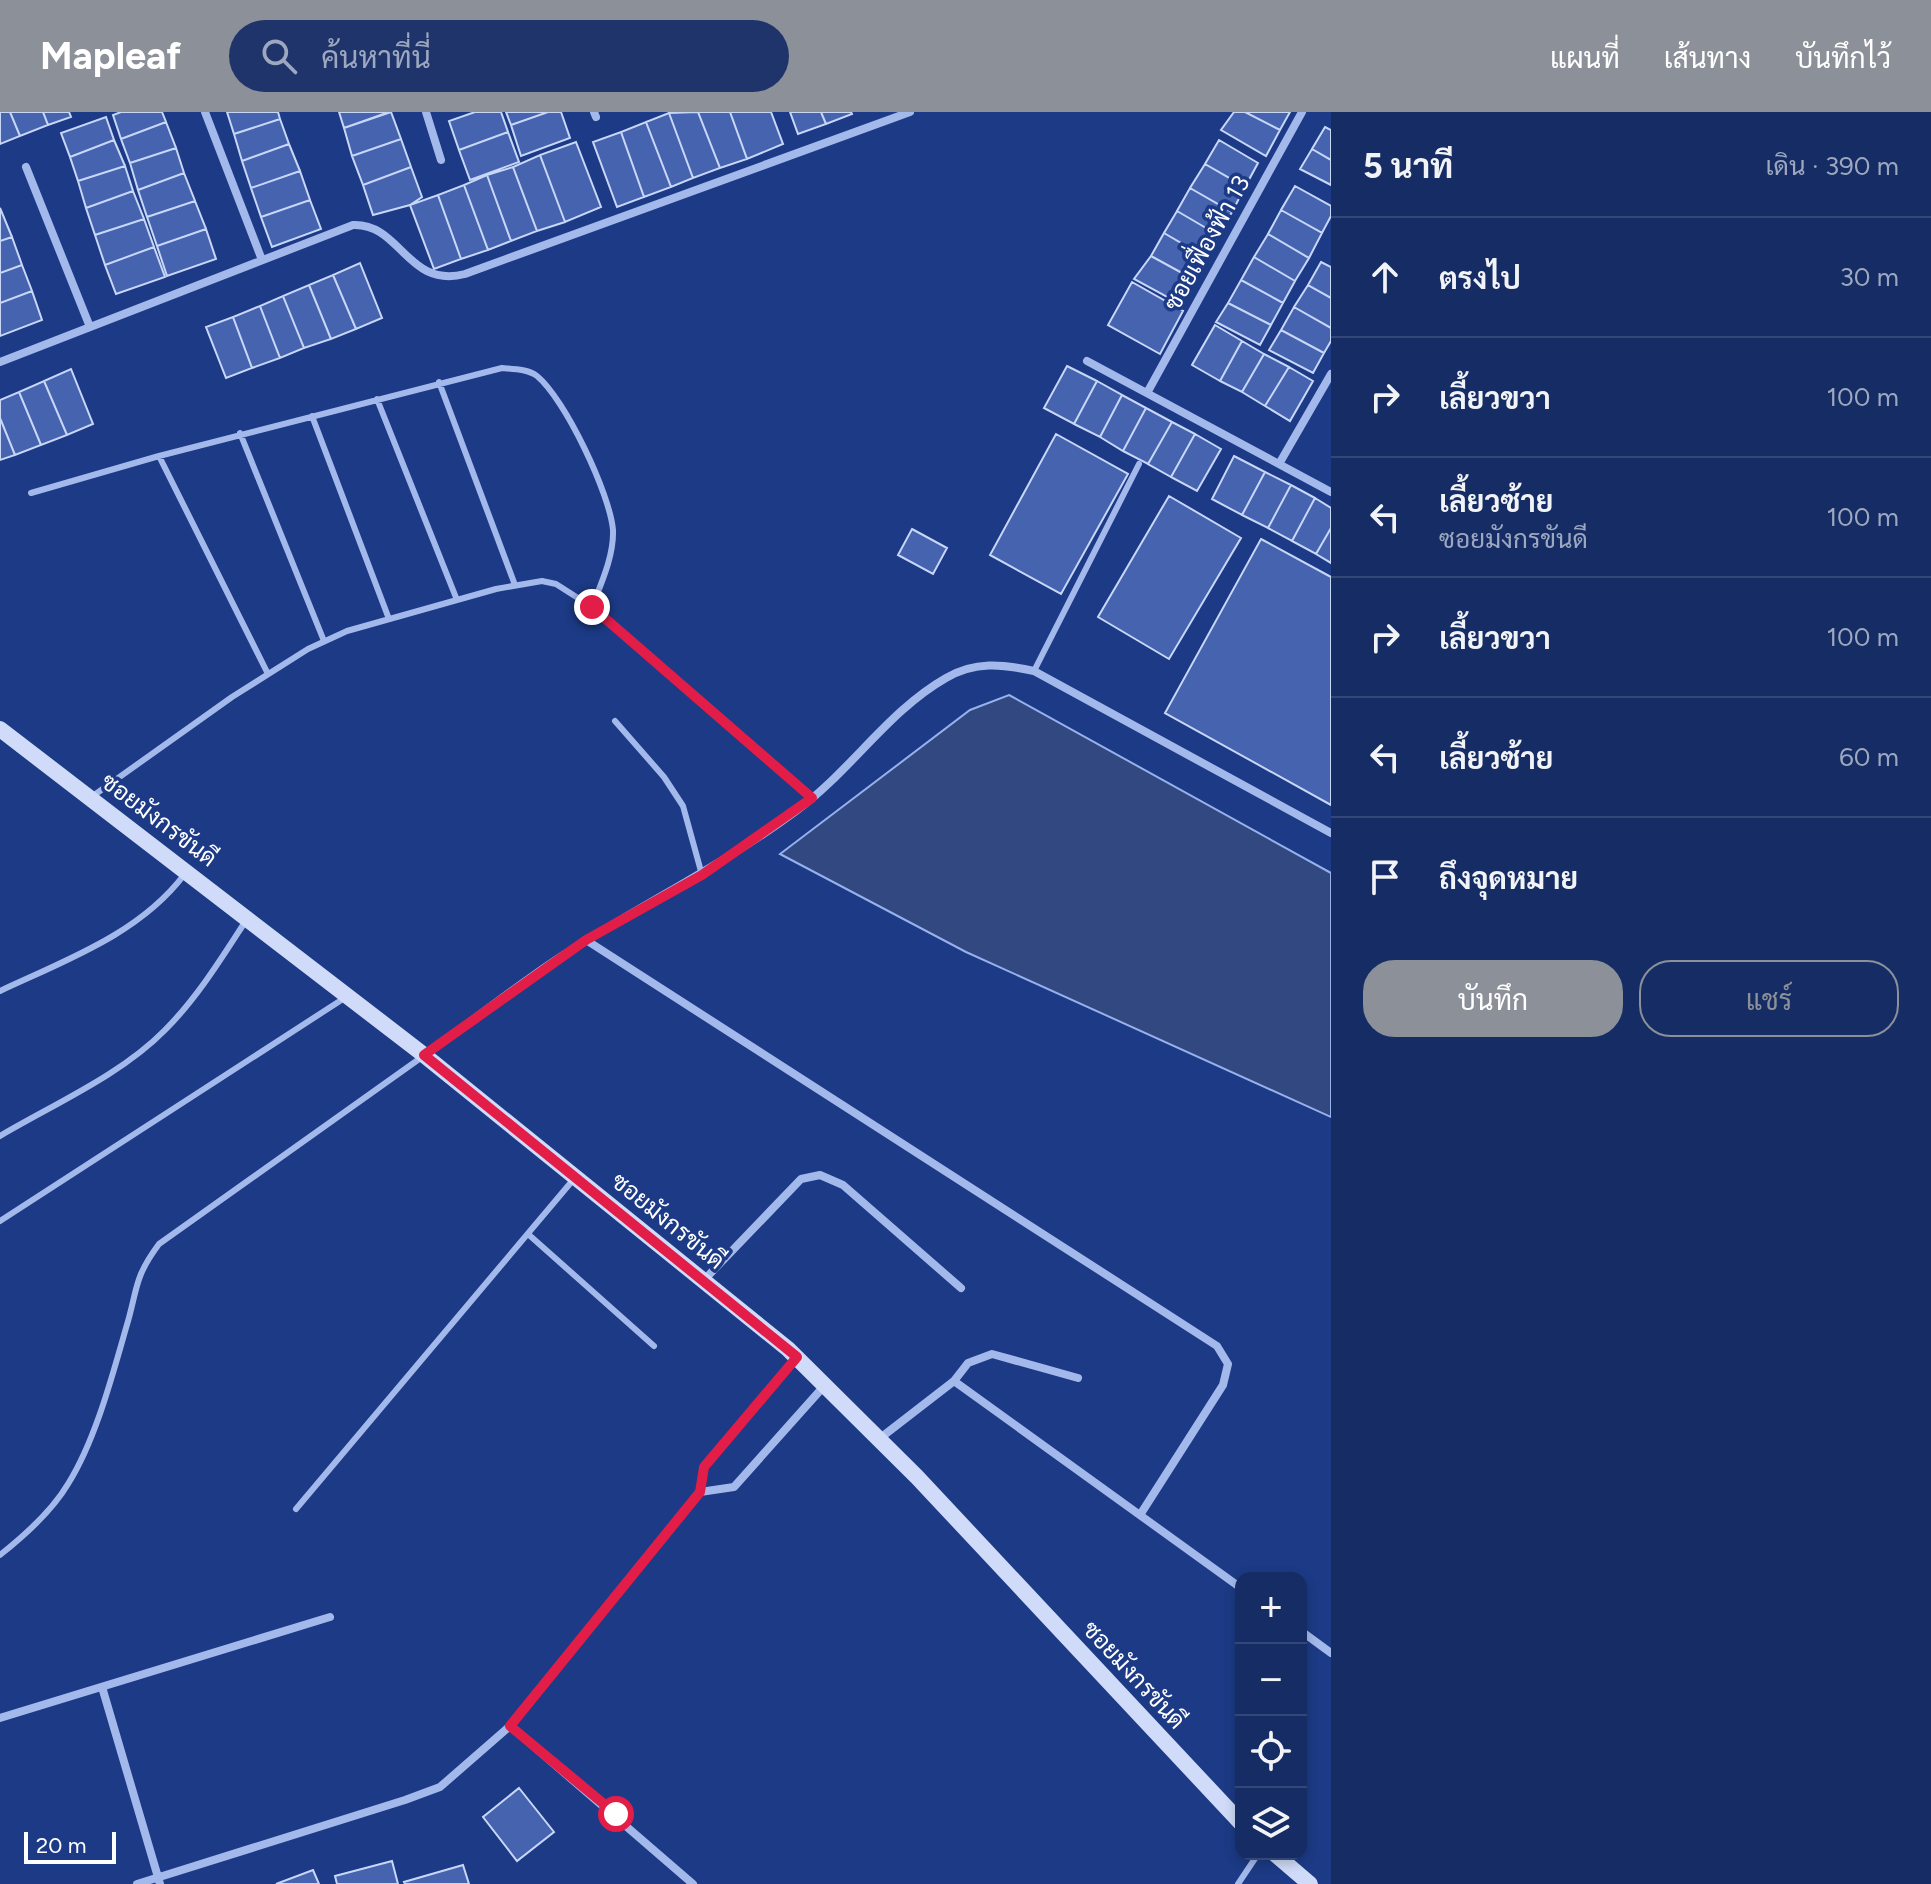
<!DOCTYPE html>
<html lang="th">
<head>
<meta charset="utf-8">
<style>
	body { margin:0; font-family:Figtree,Sarabun,sans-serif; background:#1e346a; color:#f1f3f6 }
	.controls { position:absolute; right:24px; bottom:24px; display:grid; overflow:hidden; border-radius:16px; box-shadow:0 4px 12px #0003 }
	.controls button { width:72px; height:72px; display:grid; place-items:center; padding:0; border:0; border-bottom:2px solid #344878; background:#152c64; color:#f1f3f6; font:40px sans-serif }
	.scale { position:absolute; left:24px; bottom:20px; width:92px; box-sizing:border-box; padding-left:8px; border:4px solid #fff; border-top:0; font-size:22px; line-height:28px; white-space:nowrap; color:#fff; -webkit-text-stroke:6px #1c3a85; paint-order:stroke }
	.stop { position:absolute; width:24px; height:24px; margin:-18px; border:6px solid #e11d48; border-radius:50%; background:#fff }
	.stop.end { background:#e11d48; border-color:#fff; box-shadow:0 2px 8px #0008 }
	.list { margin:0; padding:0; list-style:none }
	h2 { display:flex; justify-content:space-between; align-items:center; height:104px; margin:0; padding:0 32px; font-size:34px }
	h2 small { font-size:26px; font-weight:400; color:#9da7bf }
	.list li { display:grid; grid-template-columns:52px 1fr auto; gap:24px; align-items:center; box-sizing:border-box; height:120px; padding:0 32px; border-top:2px solid #344878 }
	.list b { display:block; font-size:30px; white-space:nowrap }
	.list p { margin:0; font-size:26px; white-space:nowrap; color:#9da7bf }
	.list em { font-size:26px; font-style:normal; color:#9da7bf }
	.actions { display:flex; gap:16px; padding:24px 32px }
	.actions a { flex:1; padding:18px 0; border:2px solid #8c9099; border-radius:32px; text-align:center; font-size:28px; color:#8c9099 }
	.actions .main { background:#8c9099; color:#fff }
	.icon { flex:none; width:44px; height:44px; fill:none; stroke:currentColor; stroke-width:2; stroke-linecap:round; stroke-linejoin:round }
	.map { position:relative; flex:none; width:1331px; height:1772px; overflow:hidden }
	header { display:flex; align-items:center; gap:48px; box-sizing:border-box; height:112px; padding:0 40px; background:#8c9099; color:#fff }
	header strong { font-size:38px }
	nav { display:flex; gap:44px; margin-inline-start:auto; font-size:28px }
	.search { width:560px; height:72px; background:#1e346a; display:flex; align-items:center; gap:20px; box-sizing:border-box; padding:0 28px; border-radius:44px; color:#9da7bf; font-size:30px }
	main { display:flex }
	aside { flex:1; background:#152c64 }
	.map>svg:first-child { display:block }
</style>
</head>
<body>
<header>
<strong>Mapleaf</strong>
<div class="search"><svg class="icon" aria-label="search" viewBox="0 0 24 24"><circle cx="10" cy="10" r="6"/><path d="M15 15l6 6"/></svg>ค้นหาที่นี่</div>
<nav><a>แผนที่</a><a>เส้นทาง</a><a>บันทึกไว้</a></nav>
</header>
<main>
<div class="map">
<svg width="1331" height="1772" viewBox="0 0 1331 1772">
	<rect width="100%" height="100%" fill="#1c3a85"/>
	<path fill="#324880" stroke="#97b1ed" stroke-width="2" d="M1009,583L1331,761V1005L966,840L780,742L970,598Z"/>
	<path fill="#4563ae" stroke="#c8d7f8" stroke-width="2" d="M0,0H10L20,24L0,32Z
		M10,0H43L48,13L20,24Z
		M43,0H69L71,5L48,13Z
		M121,0H162L166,10L121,27L113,3Z
		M227,0H278L280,7L234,22Z
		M339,0H389L344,16Z
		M391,0L401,27L352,44L344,16Z
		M475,0H501L508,20L459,38L449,9Z
		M506,0H548L511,13Z
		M548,0H561L570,26L521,44L511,13Z
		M698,0H730L747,47L720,56Z
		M698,0L720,56L693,66L669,1Z
		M730,0H771L783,32L747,47Z
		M790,0H821L826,12L798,22Z
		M821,0H851L852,2L826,12Z
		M1234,0H1245L1280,18L1266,44L1221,18Z
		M1245,0H1290L1280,18Z
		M669,1L693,66L671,75L646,10Z
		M106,5L114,28L70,45L61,21Z
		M280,7L289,32L242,49L234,22Z
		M166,10L176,36L130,51L121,27Z
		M646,10L671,75L644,85L621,20Z
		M1325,15L1331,18V48L1312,37Z
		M508,20L519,50L470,68L459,38Z
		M621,20L644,85L617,95L593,30Z
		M401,27L411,55L363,73L352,44Z
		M114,28L125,54L78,69L70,45Z
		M1219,28L1258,51L1245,75L1205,52Z
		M576,30L601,95L565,110L540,43Z
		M289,32L300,59L251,76L242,49Z
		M176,36L184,61L138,78L130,51Z
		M1312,37L1331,48V73L1300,57Z
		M540,43L565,110L537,119L513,55Z
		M1205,52L1245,75L1232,100L1190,76Z
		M125,54L133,79L86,96L78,69Z
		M411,55L422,85L410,93L373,103L363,73Z
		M513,55L537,119L511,129L487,63Z
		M300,59L310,88L261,105L251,76Z
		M184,61L195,89L147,105L138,78Z
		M487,63L511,129L488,138L464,73Z
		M464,73L488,138L461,147L438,83Z
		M1295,74L1331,94V104L1322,121L1281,98Z
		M1190,76L1232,100L1218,123L1177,99Z
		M133,79L144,107L95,123L86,96Z
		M438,83L461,147L434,157L410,93Z
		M310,88L321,117L272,135L261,105Z
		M195,89L206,117L157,134L147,105Z
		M0,96L12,125L0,129Z
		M1281,98L1322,121L1309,146L1268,122Z
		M1177,99L1218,123L1205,145L1164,121Z
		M144,107L154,135L105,153L95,123Z
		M206,117L216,147L167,164L157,134Z
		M1164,121L1205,145L1193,167L1151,144Z
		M1268,122L1309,146L1295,169L1254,145Z
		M12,125L22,153L0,161V129Z
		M154,135L165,165L116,182L105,153Z
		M1151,144L1193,167L1180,192L1134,167Z
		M1254,145L1295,169L1283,191L1241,168Z
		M1321,150L1331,155V186L1308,173Z
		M360,151L382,206L356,217L333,163Z
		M22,153L32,179L0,191V161Z
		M333,163L356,217L331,227L309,173Z
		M1241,168L1283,191L1271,213L1228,191Z
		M1132,170L1183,199L1160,242L1108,213Z
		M309,173L331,227L304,236L283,184Z
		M1308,173L1331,186V216L1294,195Z
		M32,179L42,208L0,224V191Z
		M283,184L304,236L280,246L260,194Z
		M1228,191L1271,213L1260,233L1216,210Z
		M260,194L280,246L252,256L233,205Z
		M1294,195L1331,216V229L1324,241L1281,218Z
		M233,205L252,256L226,266L206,215Z
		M1215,213L1242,229L1220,269L1192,253Z
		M1281,218L1324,241L1313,261L1269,238Z
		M1242,229L1264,242L1242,280L1220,269Z
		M1264,242L1289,255L1265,294L1242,280Z
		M1067,254L1097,269L1074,312L1044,296Z
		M1289,255L1313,269L1290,309L1265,294Z
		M71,257L93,312L67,323L44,269Z
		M44,269L67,323L41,333L19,280Z
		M1097,269L1122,283L1100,325L1074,312Z
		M19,280L41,333L15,343L0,306V288Z
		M1122,283L1146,296L1123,339L1100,325Z
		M1146,296L1172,310L1148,352L1123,339Z
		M0,306L15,343L0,348Z
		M1172,310L1195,322L1171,365L1148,352Z
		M1056,322L1128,362L1061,482L990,443Z
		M1195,322L1221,337L1197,379L1171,365Z
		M1234,344L1265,360L1242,403L1212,387Z
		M1265,360L1291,373L1268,416L1242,403Z
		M1291,373L1315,386L1292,429L1268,416Z
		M1169,384L1241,426L1169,547L1098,505Z
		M1315,386L1331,396V416L1316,442L1292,429Z
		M1331,416V451L1316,442Z
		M912,417L947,436L933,462L898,443Z
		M1261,427L1331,465V693L1165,601Z
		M519,1676L554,1720L517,1749L483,1705Z
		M392,1749L398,1772H337L335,1764Z
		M463,1753L469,1772H405L404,1770Z
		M313,1758L319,1772H276Z"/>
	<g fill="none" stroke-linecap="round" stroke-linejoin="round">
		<path stroke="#a4b9eb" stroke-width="6" d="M439,270L515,473
			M377,287L457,488
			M312,304L389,507
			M240,321L324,529
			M31,381L159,344
			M1034,559L1139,352
			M268,562L159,344L502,256C513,257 528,257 537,264C565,287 610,382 613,418C614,444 601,472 592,495
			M615,609L664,665L683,694L702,763
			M90,686L232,585L308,537L347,519L496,477L542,469L556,472L592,495L812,686
			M0,879C66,848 139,822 184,763
			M0,1024C54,992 121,963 165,918C197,886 221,847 245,810
			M0,1109L346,885
			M528,1122L654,1234
			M296,1397L573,1068
			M0,1443C24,1424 52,1399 68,1372C95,1329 112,1265 126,1216C138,1177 133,1167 159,1132L422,945
			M1238,1772L1258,1742"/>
		<path stroke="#a4b9eb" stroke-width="8" d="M205,0L262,148
			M426,0L441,48
			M594,0L596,5
			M26,55L90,215
			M1087,249L1331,380
			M0,250L353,113C401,111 407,177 465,162L910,0
			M1147,281L1302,0
			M1279,352L1331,262
			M586,828L1217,1234L1228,1252L1223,1273L1140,1403
			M425,943C479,904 532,861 589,827C658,784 730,748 796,699C850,660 888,599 946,566C975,549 1002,552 1034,559L1331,721
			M704,1168L801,1067L820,1063L843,1073L961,1176
			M954,1269L968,1251L992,1242L1078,1266
			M879,1327L954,1269L1241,1476
			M700,1380L734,1375L825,1273
			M1301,1519L1331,1541
			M102,1575L160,1772
			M0,1606L330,1505
			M510,1614L693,1772
			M137,1772L405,1688L440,1675L510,1614L700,1380L704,1355L797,1245"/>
		<path stroke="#cfdbf8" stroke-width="16" d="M0,617L424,943L788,1237L917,1365L1241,1711
			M1275,1742L1310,1772"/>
	</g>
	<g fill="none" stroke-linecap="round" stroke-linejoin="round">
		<path stroke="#e11d48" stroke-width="10" d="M592,495L812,686L702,763L586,828L424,943L797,1245L704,1355L700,1380L510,1614L616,1702"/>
	</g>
	<g text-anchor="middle" stroke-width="7" stroke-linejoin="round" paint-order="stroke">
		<g font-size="24" fill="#fff" stroke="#1c3a85">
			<text transform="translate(1207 131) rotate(-61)" y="8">ซอยเฟื่องฟ้า 13</text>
			<text transform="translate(159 708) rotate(37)" y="8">ซอยมังกรขันดี</text>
			<text transform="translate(668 1109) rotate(39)" y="8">ซอยมังกรขันดี</text>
			<text transform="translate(1134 1563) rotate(47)" y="8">ซอยมังกรขันดี</text>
		</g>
	</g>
</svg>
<div class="controls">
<button>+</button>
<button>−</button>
<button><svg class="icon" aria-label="locate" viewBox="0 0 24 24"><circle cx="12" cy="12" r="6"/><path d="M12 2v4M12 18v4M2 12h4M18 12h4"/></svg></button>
<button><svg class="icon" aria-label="layers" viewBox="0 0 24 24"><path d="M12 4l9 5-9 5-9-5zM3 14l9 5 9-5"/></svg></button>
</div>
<div class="scale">20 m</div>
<div class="stop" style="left:616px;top:1702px"></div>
<div class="stop end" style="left:592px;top:495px"></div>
</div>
<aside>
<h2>5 นาที<small>เดิน · 390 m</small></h2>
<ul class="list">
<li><svg class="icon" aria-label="ahead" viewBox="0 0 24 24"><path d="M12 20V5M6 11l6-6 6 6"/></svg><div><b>ตรงไป</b></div><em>30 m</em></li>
<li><svg class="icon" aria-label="right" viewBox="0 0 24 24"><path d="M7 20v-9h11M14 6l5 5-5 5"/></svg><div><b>เลี้ยวขวา</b></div><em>100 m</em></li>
<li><svg class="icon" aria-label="left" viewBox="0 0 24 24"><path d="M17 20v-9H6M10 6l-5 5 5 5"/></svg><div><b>เลี้ยวซ้าย</b><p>ซอยมังกรขันดี</p></div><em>100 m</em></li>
<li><svg class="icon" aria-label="right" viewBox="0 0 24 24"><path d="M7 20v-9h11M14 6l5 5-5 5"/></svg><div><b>เลี้ยวขวา</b></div><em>100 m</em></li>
<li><svg class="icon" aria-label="left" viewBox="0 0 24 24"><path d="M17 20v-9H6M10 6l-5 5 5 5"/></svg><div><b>เลี้ยวซ้าย</b></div><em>60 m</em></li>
<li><svg class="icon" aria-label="arrive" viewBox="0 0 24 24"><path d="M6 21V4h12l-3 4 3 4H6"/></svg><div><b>ถึงจุดหมาย</b></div></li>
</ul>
<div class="actions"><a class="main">บันทึก</a><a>แชร์</a></div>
</aside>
</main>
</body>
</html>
